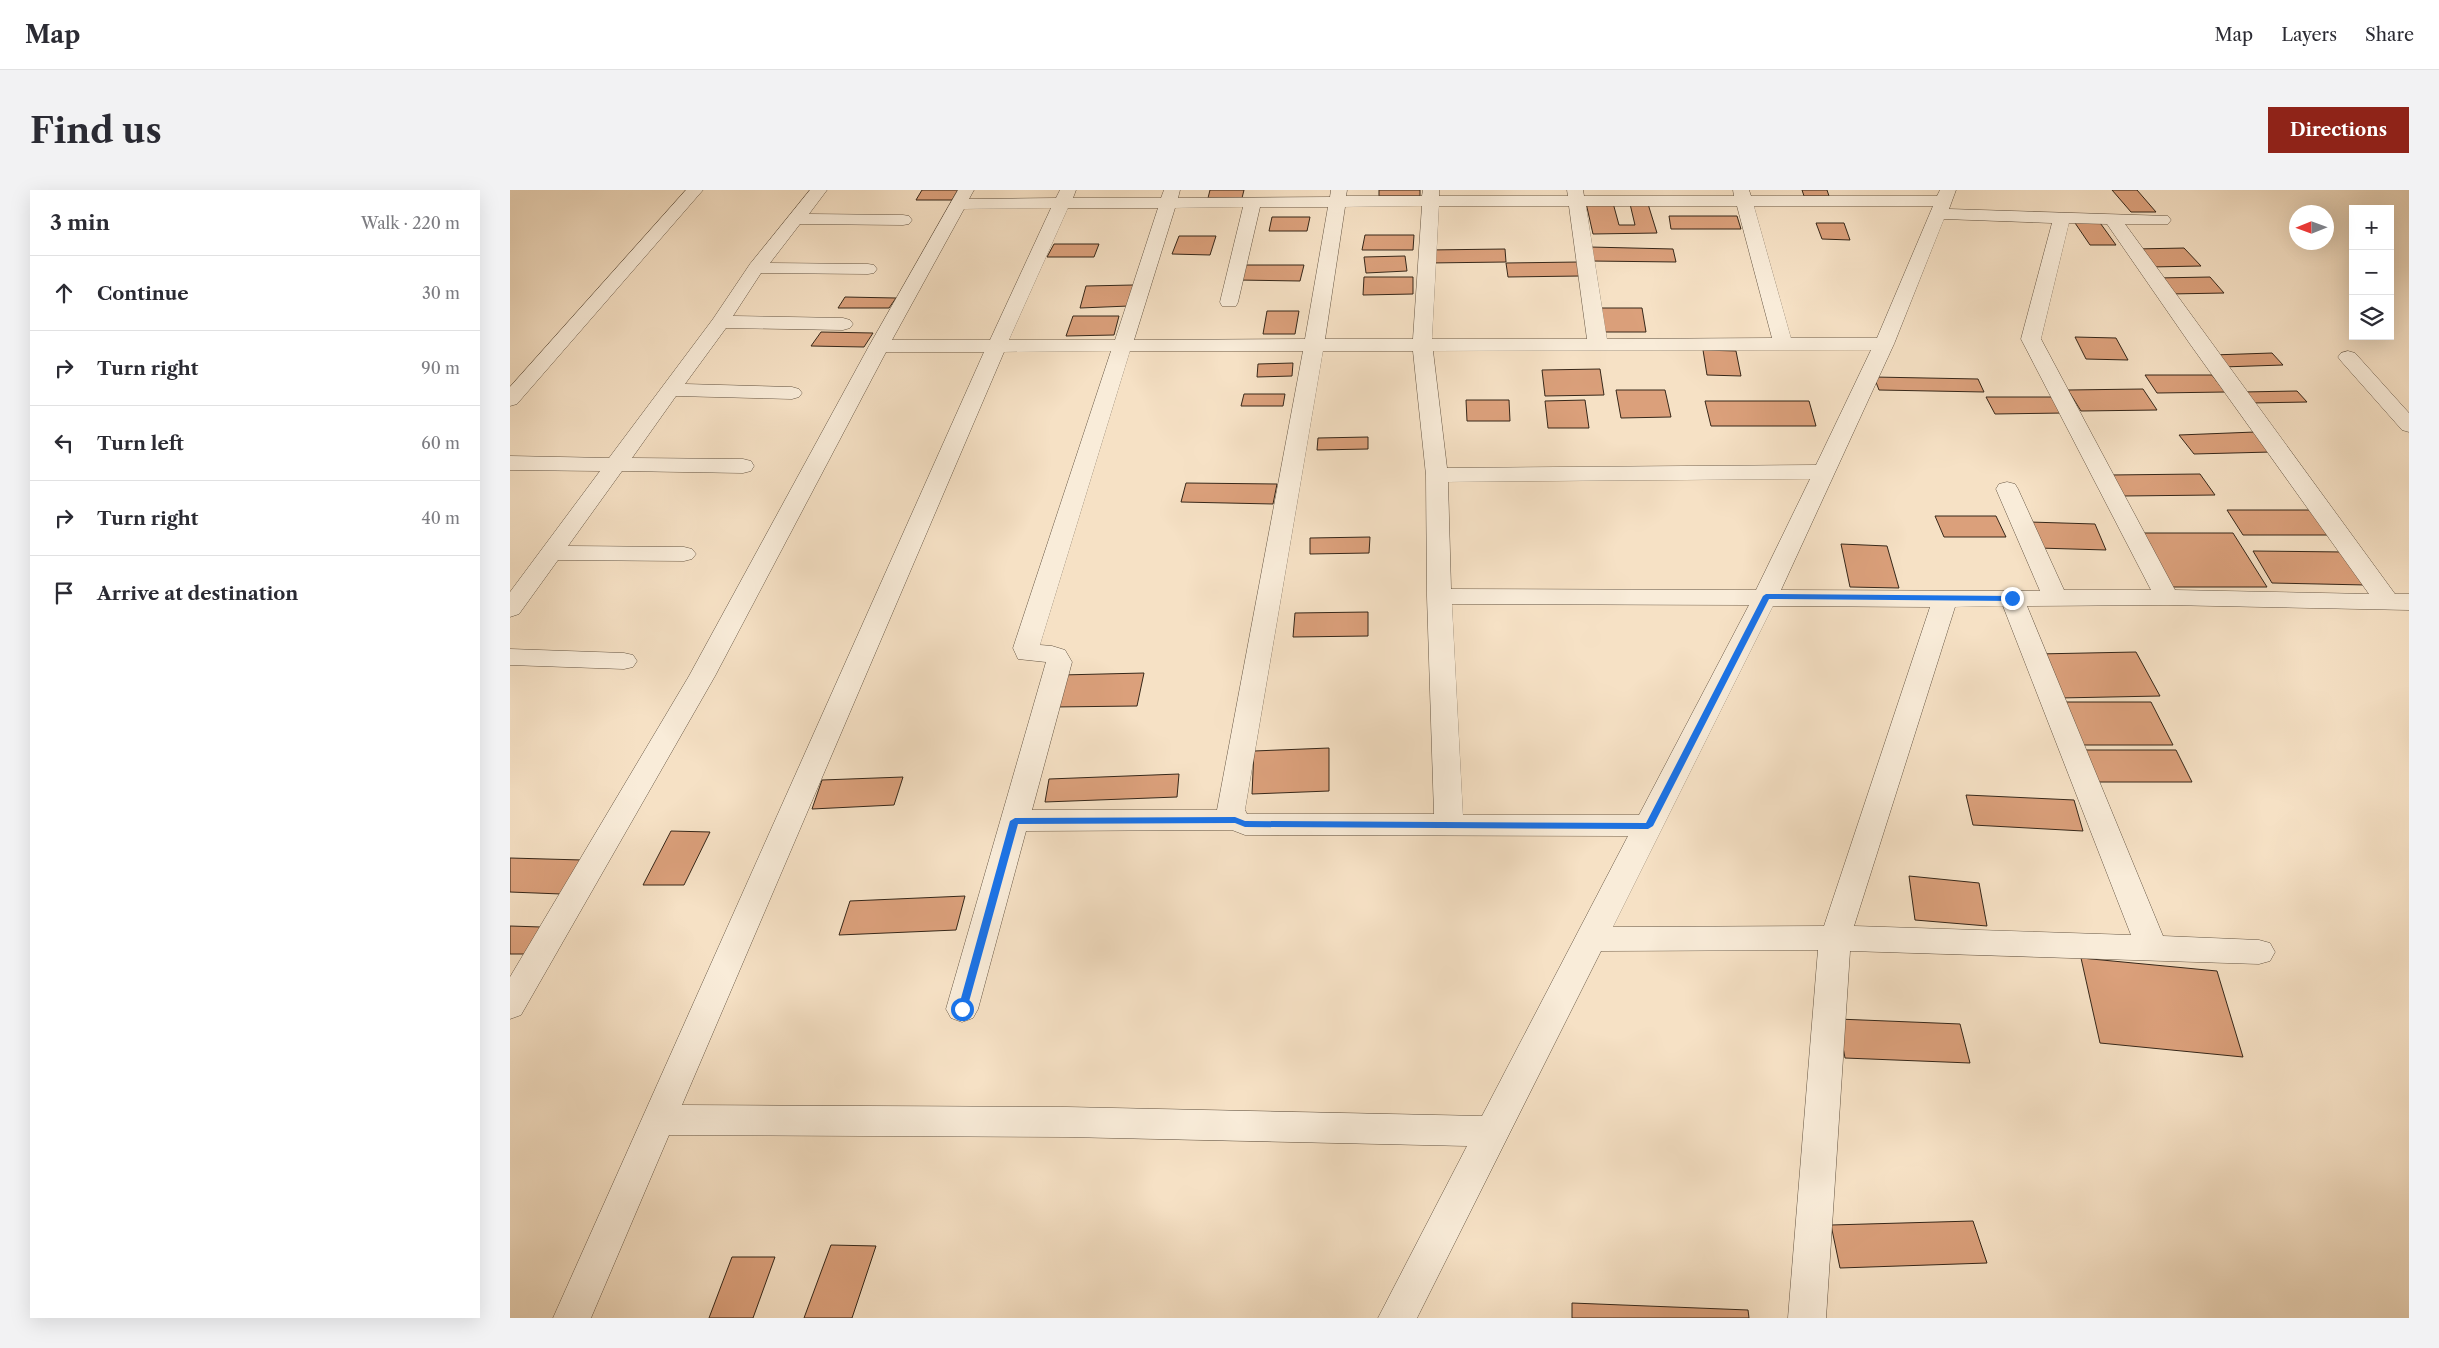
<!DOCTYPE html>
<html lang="en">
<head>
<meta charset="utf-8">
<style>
	body { margin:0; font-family:"Libre Caslon Text",serif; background:#f2f2f3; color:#2b2b33 }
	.controls { position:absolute; right:15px; top:15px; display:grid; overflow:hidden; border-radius:0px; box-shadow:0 5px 20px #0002 }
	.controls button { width:45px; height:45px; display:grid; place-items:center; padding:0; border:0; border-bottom:1px solid #e1e1e2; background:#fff; color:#2b2b33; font:25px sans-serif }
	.compass { position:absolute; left:1779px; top:15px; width:45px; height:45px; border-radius:50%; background:#fff; box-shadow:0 5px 20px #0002; rotate:269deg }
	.stop { position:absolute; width:15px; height:15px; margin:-11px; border:4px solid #1a73e8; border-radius:50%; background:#fff }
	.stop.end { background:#1a73e8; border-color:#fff; box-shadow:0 1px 5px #0008 }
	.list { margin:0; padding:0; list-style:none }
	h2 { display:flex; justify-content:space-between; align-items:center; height:65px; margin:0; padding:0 20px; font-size:21px }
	h2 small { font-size:16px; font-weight:400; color:#7c7c81 }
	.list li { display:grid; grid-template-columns:32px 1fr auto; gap:15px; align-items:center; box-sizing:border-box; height:75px; padding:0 20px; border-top:1px solid #e1e1e2 }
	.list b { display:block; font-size:19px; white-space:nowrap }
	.list em { font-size:16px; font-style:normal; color:#7c7c81 }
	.icon { flex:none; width:28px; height:28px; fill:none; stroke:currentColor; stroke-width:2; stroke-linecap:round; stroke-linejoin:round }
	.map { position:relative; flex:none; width:1899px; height:1128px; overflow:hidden; border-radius:0px }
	header { display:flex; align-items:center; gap:30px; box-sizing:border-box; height:70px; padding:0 25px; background:#fff; border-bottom:1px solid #e1e1e2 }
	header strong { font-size:24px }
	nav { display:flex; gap:28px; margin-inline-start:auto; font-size:18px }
	.intro { display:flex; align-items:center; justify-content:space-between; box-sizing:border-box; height:120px; padding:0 30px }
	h1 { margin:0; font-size:35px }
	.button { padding:12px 22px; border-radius:0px; background:#8f2418; color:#fff; font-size:18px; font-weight:700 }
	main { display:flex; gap:30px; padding:0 30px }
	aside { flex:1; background:#fff; border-radius:0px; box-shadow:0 5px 20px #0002 }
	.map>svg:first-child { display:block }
</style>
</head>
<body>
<header>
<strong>Map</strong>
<nav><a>Map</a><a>Layers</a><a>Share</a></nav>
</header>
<div class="intro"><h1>Find us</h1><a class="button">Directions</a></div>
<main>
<aside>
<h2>3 min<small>Walk · 220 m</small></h2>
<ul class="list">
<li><svg class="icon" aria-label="ahead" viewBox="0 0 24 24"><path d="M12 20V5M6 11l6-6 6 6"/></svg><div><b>Continue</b></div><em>30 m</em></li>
<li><svg class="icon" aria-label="right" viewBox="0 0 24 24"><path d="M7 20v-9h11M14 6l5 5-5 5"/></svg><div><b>Turn right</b></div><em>90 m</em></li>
<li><svg class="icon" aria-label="left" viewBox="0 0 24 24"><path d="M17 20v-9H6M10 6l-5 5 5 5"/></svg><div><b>Turn left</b></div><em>60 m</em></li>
<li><svg class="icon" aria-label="right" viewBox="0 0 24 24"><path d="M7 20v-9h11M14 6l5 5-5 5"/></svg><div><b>Turn right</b></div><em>40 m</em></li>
<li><svg class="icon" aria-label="arrive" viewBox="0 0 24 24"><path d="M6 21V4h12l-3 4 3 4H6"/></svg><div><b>Arrive at destination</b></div></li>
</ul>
</aside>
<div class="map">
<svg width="1899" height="1128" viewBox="0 0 1899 1128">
	<rect width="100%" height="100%" fill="#f6e1c5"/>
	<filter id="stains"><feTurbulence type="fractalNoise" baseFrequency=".004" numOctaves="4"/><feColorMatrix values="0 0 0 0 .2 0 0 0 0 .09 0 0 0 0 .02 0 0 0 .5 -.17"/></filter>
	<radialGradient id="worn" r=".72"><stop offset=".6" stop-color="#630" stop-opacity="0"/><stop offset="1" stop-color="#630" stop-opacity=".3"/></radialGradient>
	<path fill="#dba07b" stroke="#362719" d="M412,0H448L442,10H406Z
		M700,0H734L732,8H698Z
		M869,0H910V6H869Z
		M1292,0H1317L1319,6H1294Z
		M1602,0H1627L1646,22H1621Z
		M1076,13H1103L1109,35H1125L1120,14H1138L1147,43L1083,44Z
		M1159,26H1227L1231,39H1161Z
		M762,27H800L797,41H759Z
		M1563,30H1588L1606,55H1580Z
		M1306,33H1334L1340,50L1312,49Z
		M855,45H904L903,60H852Z
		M669,46H706L700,65L662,64Z
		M544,54H589L584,67H537Z
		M1080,57L1163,59L1166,72L1081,71Z
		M1674,58L1691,76L1640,77L1625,59Z
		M995,59L996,72L918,73V60Z
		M895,66L897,81L856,83L854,67Z
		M1069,72L1071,86L998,87L996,73Z
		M732,75H794L790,91L728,90Z
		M854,87H903V104L853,105Z
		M1700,87L1714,103L1660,104L1647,88Z
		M623,95L619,116L570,118L576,96Z
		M335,107L386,108L379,118H328Z
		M1090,118H1132L1136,142H1093Z
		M757,121H789L785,144H753Z
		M563,126H609L604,145L556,146Z
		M311,142L363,143L354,157L301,156Z
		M1565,147L1606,148L1618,170L1576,169Z
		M1193,160L1226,161L1231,186L1197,185Z
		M1762,163L1773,175L1712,177L1702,165Z
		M783,173L782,186L747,187L748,174Z
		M1090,179L1094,205L1035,206L1032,180Z
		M1635,185H1702L1715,202L1647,203Z
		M1364,187L1468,189L1474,202L1369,200Z
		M1633,199L1647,220L1571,221L1558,200Z
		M1106,200H1155L1161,227L1111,228Z
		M1787,201L1797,212L1741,213L1732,202Z
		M734,204H775L773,216H731Z
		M1476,207H1544L1554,223L1485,224Z
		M956,210H999L1000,231H957Z
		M1075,210L1079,238H1038L1035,211Z
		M1195,211H1299L1306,236H1201Z
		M1745,242L1761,262L1684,264L1669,245Z
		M858,247V259L807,260L808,248Z
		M1690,284L1705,305L1613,306L1600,285Z
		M676,293L767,294L763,314L671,312Z
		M1717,320H1800L1818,345H1733Z
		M1425,326H1486L1496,347H1434Z
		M1519,332L1585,334L1596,360L1528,358Z
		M1629,343H1723L1757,397H1660Z
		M860,347L859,363L800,364V348Z
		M1331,354L1377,356L1389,398L1340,397Z
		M1743,361L1834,362L1856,395L1762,393Z
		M858,422V446L783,447L785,423Z
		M1626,462L1650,506L1549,508L1527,464Z
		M634,483L627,516L543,517L551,485Z
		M1546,512H1641L1663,555H1565Z
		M819,558V601L742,604L744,561Z
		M1566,560H1666L1682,592H1580Z
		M669,584L667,607L535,612L539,589Z
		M393,587L384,615L302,619L312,590Z
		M1456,605L1564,610L1573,641L1463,635Z
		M161,641L200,642L174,695H133Z
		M0,668L72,670L51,704L0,702Z
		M1399,686L1469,693L1477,736L1405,730Z
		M455,706L446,740L329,745L340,711Z
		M0,736L31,737L15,764H0Z
		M1571,768L1707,781L1733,867L1590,853Z
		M1328,829L1450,834L1460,873L1335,868Z
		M1463,1031L1477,1073L1330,1078L1321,1035Z
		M321,1055L366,1056L342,1128H294Z
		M222,1067H265L243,1128H199Z
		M1062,1113L1238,1120L1239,1128H1062Z"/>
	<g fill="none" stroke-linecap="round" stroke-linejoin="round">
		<g stroke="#665644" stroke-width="1">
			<path id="minor" d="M176,0H193L7,214L0,216V197Z
				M300,0H317L299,24L393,25L399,26L402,30L399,34L393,35L290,34L260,73L358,74L364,75L367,79L364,83L358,84L251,83L223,126L333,128L340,130L343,134L340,138L333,140L216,138L175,194L282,197L289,199L292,203L289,207L282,209L166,206L122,268L233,269L241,271L244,276L241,281L233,283L112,281L58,356L174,357L182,359L186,364L182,369L174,371L48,370L9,424L0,427V402L90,281L0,280V266L99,268L203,129L240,74Z
				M448,0H464L459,9L546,8L550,0H566L563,8H651L654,0H670L668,8L820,7L821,0H837L836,6H912L913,0H929V6H1058L1057,0H1073L1074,6H1224L1223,0H1239L1241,6H1427L1430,0H1446L1439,19L1658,26L1661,30L1658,34H1615L1885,404H1899V420L1657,415L1517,416L1653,746L1749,750L1760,753L1765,762L1760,771L1749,774L1340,761L1316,1128H1278L1308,760L1091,761L907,1128H868L957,956L557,947L159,945L81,1128H43L474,162H376L205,486L11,825L0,829V787L179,486L359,156ZM912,16L903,149H815L835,17ZM929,16H1059L1077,149H922ZM1076,16H1227L1262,148L1097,149ZM1244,16H1423L1367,148H1281ZM733,17L710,112L712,116H726L728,112L750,17H818L795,149L624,150L665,18ZM541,18L480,150H382L454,19ZM558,18H648L605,150H499ZM1434,29L1542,33L1511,149L1641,400H1554L1508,299L1505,294L1497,292L1489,294L1486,299L1530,401L1271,400L1384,154ZM1559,33L1597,34L1680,154L1859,404L1665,400L1531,149ZM1361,160L1306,275L937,278L923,161ZM601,161L503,458L508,469L536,472L436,819L441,828L452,832L463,828L468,819L516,641L722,640L735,645L1118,646L972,926L557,917L172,915L494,162ZM620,161H793L707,620H522L562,472L555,460L542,456L530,455ZM813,161H903L916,285L917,406L924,624H737L735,620ZM1300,289L1246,400L941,399L938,292ZM942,414L1239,415L1129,625H953ZM1263,416L1420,417L1314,736L1103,737ZM1493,416L1621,745L1344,736L1445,417Z
				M1838,161L1845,163L1899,223V242L1892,240L1831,171L1828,167L1831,163Z
				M0,459L114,463L123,465L127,471L123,477L114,479L0,475Z"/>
		</g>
		<use href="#minor" fill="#f9ecd9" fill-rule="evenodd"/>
	</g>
	<path fill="#1a73e8" d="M1256,404L1502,406L1506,408L1502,411L1259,409L1143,636L1138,639L735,637L725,633L508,634L457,819L456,822H449L448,819L500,631L505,628L725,627L735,631L1136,633L1253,406Z"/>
	<rect width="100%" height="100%" filter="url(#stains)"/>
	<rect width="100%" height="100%" fill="url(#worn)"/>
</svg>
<div class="controls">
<button>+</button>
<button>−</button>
<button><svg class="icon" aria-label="layers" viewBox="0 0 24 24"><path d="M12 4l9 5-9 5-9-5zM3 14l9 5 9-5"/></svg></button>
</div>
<svg class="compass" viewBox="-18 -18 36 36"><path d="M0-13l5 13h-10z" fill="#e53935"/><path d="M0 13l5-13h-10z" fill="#7c7c81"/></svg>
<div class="stop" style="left:452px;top:819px"></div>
<div class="stop end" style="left:1502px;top:408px"></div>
</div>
</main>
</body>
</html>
